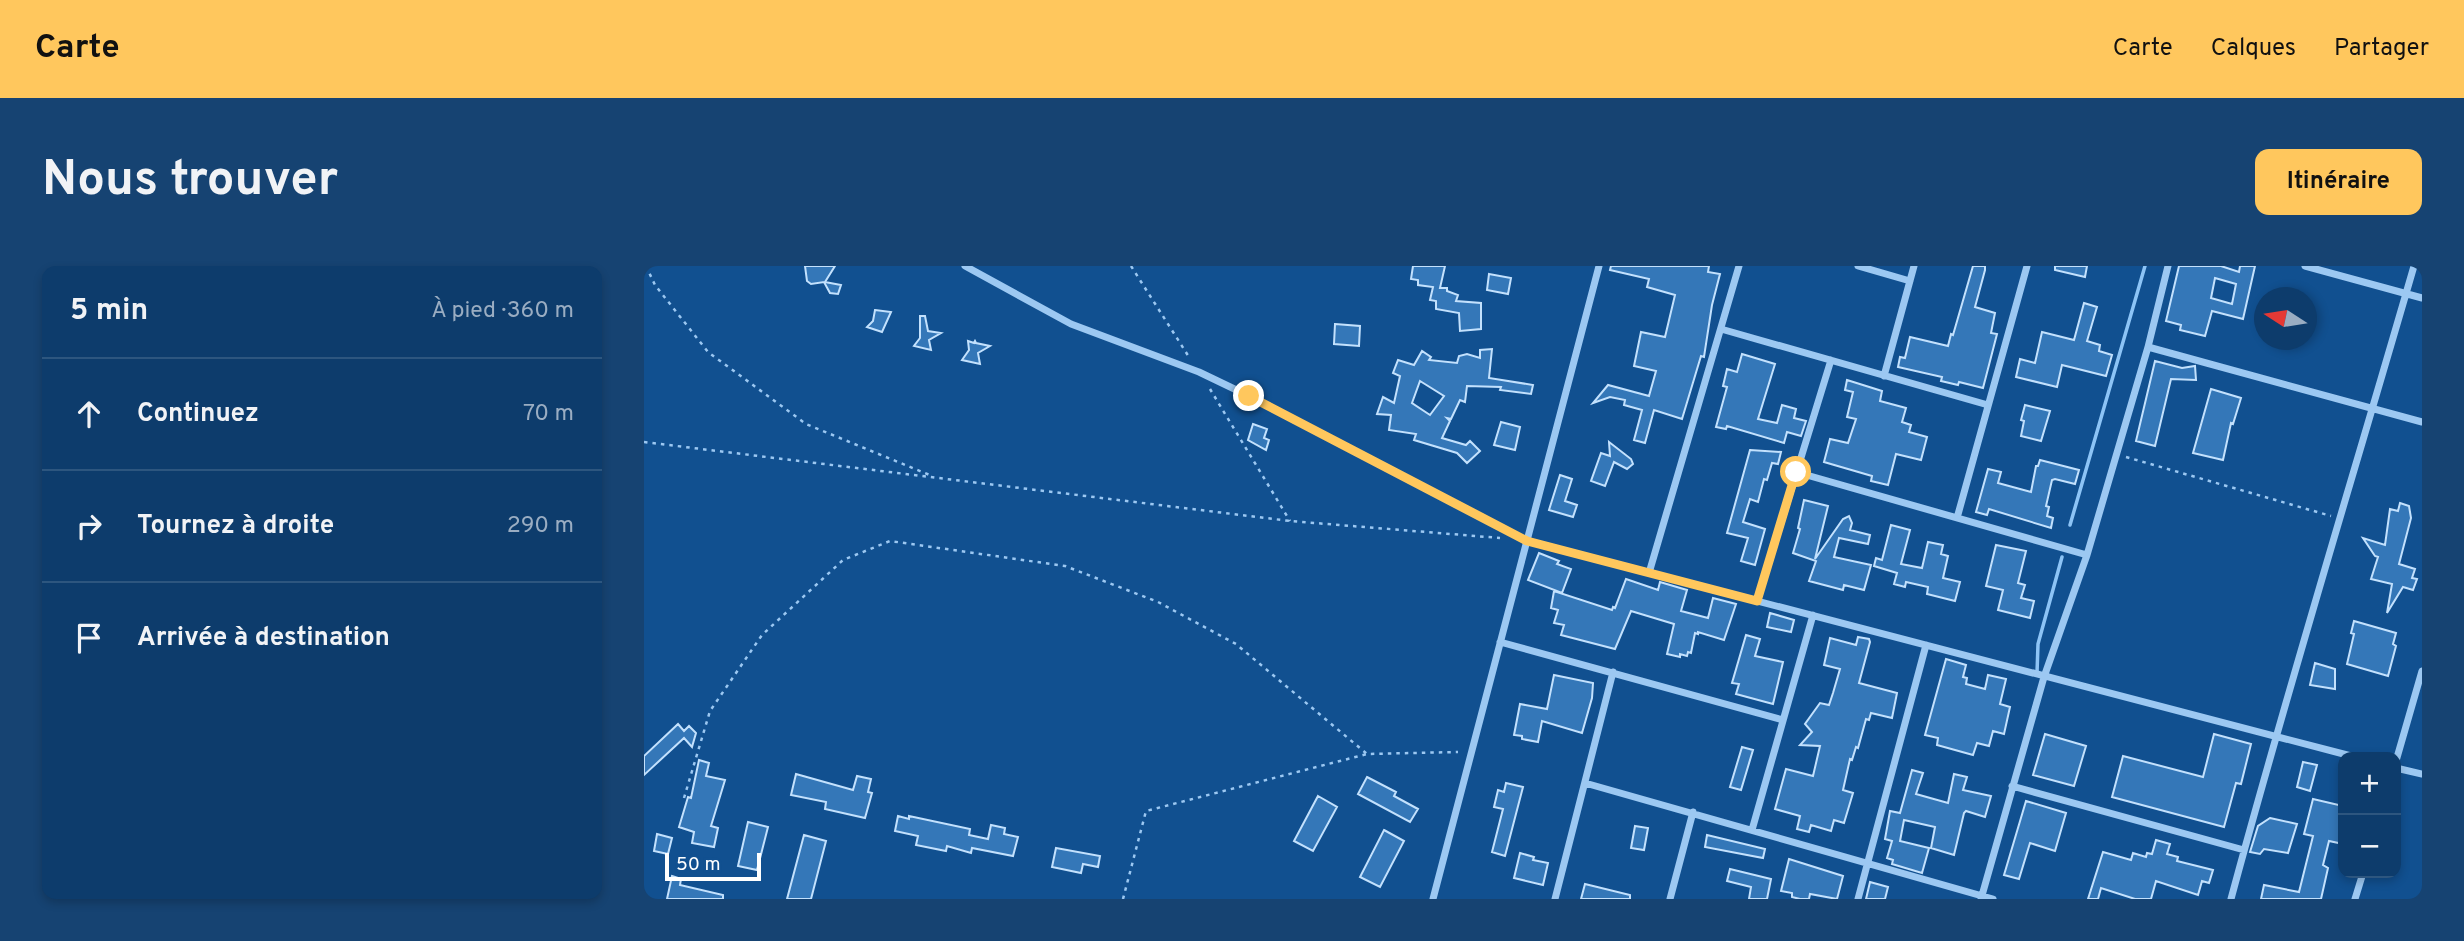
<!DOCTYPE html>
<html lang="fr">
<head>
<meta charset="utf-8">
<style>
	body { margin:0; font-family:Overpass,sans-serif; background:#164372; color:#f1f3f6 }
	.controls { position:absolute; right:21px; bottom:21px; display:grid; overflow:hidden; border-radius:14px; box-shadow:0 4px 10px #0003 }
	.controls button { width:63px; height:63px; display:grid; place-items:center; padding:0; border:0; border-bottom:2px solid #2d567f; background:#0d3c6c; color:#f1f3f6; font:35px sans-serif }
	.compass { position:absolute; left:1610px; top:21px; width:63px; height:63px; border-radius:50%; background:#0d3c6c; box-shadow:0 4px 10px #0003; rotate:282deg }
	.scale { position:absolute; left:21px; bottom:18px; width:96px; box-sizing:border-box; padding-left:7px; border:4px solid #fff; border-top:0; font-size:19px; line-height:24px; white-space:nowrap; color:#fff; -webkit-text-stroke:5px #115090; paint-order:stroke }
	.stop { position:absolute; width:21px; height:21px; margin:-16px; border:5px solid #ffc75d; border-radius:50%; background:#fff }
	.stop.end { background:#ffc75d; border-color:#fff; box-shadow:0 2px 7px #0008 }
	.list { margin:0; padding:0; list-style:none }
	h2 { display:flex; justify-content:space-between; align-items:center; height:91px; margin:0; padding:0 28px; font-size:30px }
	h2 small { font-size:23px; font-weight:400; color:#9aadc2 }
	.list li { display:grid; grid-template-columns:46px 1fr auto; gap:21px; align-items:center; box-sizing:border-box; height:112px; padding:0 28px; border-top:2px solid #2d567f }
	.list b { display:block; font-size:26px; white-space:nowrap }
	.list em { font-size:23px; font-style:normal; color:#9aadc2 }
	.icon { flex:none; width:38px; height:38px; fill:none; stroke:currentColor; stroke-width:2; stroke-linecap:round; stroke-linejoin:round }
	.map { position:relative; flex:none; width:1778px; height:633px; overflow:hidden; border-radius:14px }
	header { display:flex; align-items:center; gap:42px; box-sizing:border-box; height:98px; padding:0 35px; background:#ffc75d; color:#111 }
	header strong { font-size:33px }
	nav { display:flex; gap:38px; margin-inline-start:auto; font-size:24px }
	.intro { display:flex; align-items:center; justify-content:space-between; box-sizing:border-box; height:168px; padding:0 42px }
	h1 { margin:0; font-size:49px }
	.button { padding:18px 32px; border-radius:14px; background:#ffc75d; color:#111; font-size:24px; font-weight:700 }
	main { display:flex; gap:42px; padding:0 42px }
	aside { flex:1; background:#0d3c6c; border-radius:14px; box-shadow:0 4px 10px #0003 }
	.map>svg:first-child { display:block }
</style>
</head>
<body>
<header>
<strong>Carte</strong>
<nav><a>Carte</a><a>Calques</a><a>Partager</a></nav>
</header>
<div class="intro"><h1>Nous trouver</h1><a class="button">Itinéraire</a></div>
<main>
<aside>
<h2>5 min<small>À pied · 360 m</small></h2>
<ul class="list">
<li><svg class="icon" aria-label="ahead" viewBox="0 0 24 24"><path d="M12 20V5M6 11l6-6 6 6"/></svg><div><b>Continuez</b></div><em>70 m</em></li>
<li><svg class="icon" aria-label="right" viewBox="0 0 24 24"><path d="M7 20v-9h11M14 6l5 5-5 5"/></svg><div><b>Tournez à droite</b></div><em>290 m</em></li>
<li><svg class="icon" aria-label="arrive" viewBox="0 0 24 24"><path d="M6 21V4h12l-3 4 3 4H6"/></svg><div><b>Arrivée à destination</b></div></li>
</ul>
</aside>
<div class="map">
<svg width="1778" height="633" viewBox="0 0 1778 633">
	<rect width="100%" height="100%" fill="#115090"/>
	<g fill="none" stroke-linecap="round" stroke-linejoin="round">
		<path stroke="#8dc4f6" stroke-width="3.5" d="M1426,259L1501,0
			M1393,407L1394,378L1418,291"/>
	</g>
	<path fill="#3477b8" stroke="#c3e1fd" stroke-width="2" fill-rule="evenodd" d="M161,0H191L181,16L197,19L194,28L186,27L180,16L167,18L163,15Z
		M769,0H801L796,22H803V25L814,29L812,35L837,37V63L816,65L815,47L792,43V35L786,34L789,21L774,19V14L767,13Z
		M967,0H1065L1064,6L1076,8L1068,39L1060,91L1057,90L1038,153L1010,144L1001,177L990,174L998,144L980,139L981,134L966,131L949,137L964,119L1005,130L1012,105L990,100L997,66L1021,71L1031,29L1003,21L1005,13L966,4Z
		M1329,0H1341V4L1331,41L1351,47L1347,67L1353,68L1339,122L1315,116L1314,119L1297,115L1298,111L1254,101L1256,91L1261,92L1266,71L1304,80L1307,68L1309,69Z
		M1411,0H1443L1441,11L1411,4Z
		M1535,0H1577L1595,6L1596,0H1611L1599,53L1568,45L1561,70L1536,64L1537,59L1522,55ZM1571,12L1592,18L1588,38L1567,32Z
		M845,8L867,12L864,28L843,24Z
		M1440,37L1453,41L1443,75L1456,79L1455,85L1468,89L1462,110L1418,99L1413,121L1372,111L1376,93L1391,97L1398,66L1430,74Z
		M231,44L247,46L238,66L223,61L229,55Z
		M276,50H281L284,65L297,67L285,74L287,84L270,80L276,72Z
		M691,58L716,60L715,80L690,78Z
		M324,75L330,77L331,75L332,77L346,80L334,87L336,98L318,94L325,84Z
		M848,83L845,112L889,119L887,128L856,124L857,121L823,120L821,136L816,134L807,153L803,152L806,155L798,172L822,179L826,175L836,185L823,197L813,187L770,174L772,168L745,164L747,149L733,148L739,131L750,137L756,110L749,107L754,94L770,99L778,85L787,91L785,94L813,97L815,90L823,88L836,92V84ZM776,115L800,130L786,149L768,137Z
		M1098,88L1131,98L1114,153L1133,157L1138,139L1152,143L1150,152L1162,155L1157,170L1143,166L1140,177L1083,160L1082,163L1072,161L1083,121L1079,120L1083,103L1093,106Z
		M1511,95L1538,102L1551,100L1552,114L1527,113L1511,180L1492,175Z
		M1203,114L1238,125L1236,135L1262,142L1258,156L1267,159L1265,166L1283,171L1277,194L1252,188L1244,219L1227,215L1228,210L1180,196L1186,173L1204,177L1212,153L1203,151L1209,126L1201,124Z
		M1567,123L1597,132L1589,158L1587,157L1579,194L1549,187Z
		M1381,139L1406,145L1397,175L1377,170L1380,155L1377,154Z
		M857,156L876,161L871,184L850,179Z
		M609,158L623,163L620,172L625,174L622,184L604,174Z
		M965,176L987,193L989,198L983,203L970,196L961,220L947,215L957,187L966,190Z
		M1106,184L1137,186L1134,198L1128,197L1123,214L1120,213L1114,236L1106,233L1099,256L1121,263L1111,299L1097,295L1104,272L1083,267Z
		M1396,194L1435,204L1431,218L1411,213L1408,214L1402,240L1405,241L1403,250L1409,252L1407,262L1345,243L1343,249L1332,246L1344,203L1357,206L1354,217L1387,226L1392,200H1394Z
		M916,209L928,213L921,235L933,239L929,251L905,244Z
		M1160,234L1184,240L1171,293L1199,253L1205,250L1208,257L1206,264L1226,269L1224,278L1195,272L1190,291L1227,299L1220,324L1200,319L1199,324L1165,315L1172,295L1149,287L1156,263L1154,262Z
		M1756,237L1765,240L1767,252L1755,298L1771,303L1768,312L1773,313L1769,324L1759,321L1743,347L1748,318L1727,313L1734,291L1731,290L1719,272L1741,279L1746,243L1754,245Z
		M1247,259L1266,264L1257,298L1278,302L1284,276L1299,279L1297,288L1304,290L1299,312L1316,316L1311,335L1283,328L1284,321L1262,316L1261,321L1250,318L1253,307L1230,300L1232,292L1238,294Z
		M1352,279L1382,285L1374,317L1381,319L1377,332L1390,335L1386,352L1354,344L1359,324L1342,320Z
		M895,287L915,295L913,298L927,303L918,327L884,314Z
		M982,313L1014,324L1016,316L1043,324L1037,345L1064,352L1069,332L1092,338L1080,374L1054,366V368L1051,367L1047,387L1044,386L1043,390L1036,388V391L1023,388L1030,358L987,345L971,383L917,369L920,359L910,357L914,344L907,342L910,325L968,344L969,341L971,342Z
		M1126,347L1150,354L1147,366L1123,361Z
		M1710,355L1752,367L1749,378L1752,380L1744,410L1703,398L1710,368L1707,367Z
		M1102,369L1116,373L1111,390L1139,396L1129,438L1092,428L1095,418L1088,417Z
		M1214,371L1225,373L1226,376L1215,417L1253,427L1248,452L1227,447L1225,454L1222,453L1214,482L1212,481L1208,494L1206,493L1199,524L1209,527L1200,557L1190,554L1187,565L1167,559L1165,566L1153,563L1156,550L1131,543L1142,503L1169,510L1176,480L1156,479L1168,466L1161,458L1176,437L1185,439L1189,427L1196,403L1180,399L1186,372L1212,379Z
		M1302,393L1322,399L1319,411L1323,412L1322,418L1341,423L1344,409L1362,413L1356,438L1366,441L1360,468L1349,465L1345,480L1333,477L1329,489L1293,479L1294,472L1281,469Z
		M1671,397L1691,403V423L1666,419Z
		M910,409L949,417L948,432L938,467L898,455L894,476L878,473V470L870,469L876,438L903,443Z
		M34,458L40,465L45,460L52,467L48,481L40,472L0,509V490Z
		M1401,468L1442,480L1430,520L1389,509Z
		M1570,468L1607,478L1597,518L1592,517L1580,561L1468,531L1479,490L1559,511Z
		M1098,481L1109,484L1097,524L1086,521Z
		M55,494L65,497L62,510L81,514L67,560L74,562L70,581L48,577L50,566L35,561L44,531L47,532Z
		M1659,496L1673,499L1666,525L1653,521Z
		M1268,504L1279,507L1272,528L1304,537L1310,508L1323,511L1319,524L1347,530L1341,551L1322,545L1320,547L1310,589L1287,582L1291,561L1260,554L1256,575L1285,582L1278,607L1248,598L1249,594L1243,592L1248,575L1241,573L1246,545L1256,547Z
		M152,508L209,524L213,510L227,513L224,526L228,527L221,552L181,543L182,536L147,529Z
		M723,511L752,526L750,530L774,543L766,556L714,528Z
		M862,517L879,521L861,590L848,586L859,543L850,541L854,524L860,526Z
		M674,530L693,541L669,585L650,575Z
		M1669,533L1699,540V578L1685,575L1679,599L1684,602L1677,633H1617L1620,619L1655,626L1669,570L1660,568Z
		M1382,535L1422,547L1411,585L1386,577L1375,613L1360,609Z
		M254,550L265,553V550L326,563L325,569L344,573L347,559L361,562L360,568L374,571L369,590L328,582L327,587L303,580L302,585L272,579L274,570L251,565Z
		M1626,552L1653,558L1644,587L1620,583L1616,588L1606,586L1614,560Z
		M104,556L124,561L113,604L94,600Z
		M991,560L1004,562L1000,584L987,582Z
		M740,564L760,575L736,621L716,611Z
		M13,568L28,572L24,588L10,585Z
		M160,569L182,575L167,633H143Z
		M1063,569L1121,583L1119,592L1061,581Z
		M1512,574L1526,578L1523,588L1534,591L1533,595L1569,604L1565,617L1558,615L1554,629L1512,615L1507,633H1491L1457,622L1454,633H1444L1459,586L1487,594L1489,587L1502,591L1503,587L1508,588Z
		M412,582L456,590L454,601L439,598L437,607L408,601Z
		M876,587L890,591L889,594L904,597L899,619L870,612Z
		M1145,593L1199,610L1193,633L1166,628L1165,633H1156L1148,631V627L1137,625Z
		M1086,603L1127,613L1123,633H1105L1107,621L1083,615Z
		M28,610L37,613L36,619L79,629V633H23Z
		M1226,616L1244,621L1241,633H1222Z
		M941,618L986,629V633H937Z"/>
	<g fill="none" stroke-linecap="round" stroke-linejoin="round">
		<path stroke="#9cc8f2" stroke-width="2.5" stroke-dasharray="3.5 5" stroke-linecap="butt" d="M2,0L11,19L64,86L162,158L288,210
			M487,0L545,91
			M566,123L646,255
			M0,176L646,255L856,272
			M1482,191L1687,250
			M40,532L66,445L118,369L199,294L246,275L421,300L514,336L592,378L723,488
			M479,633L502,545L723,488L814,486"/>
		<path stroke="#9cc8f2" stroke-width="7" d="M321,0L427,58L555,106L605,130L883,275L1711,491
			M1214,0L1266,15
			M1661,0L1778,32
			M1077,63L1344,139
			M1504,81L1778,156
			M1240,110L1270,0
			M1152,206L1443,289
			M1313,252L1383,0
			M1005,307L1095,0
			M1113,335L1187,94
			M856,376L1139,454
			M1752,495L1778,405
			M1752,502L1778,508
			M941,517L1349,633
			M1368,520L1600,584
			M1108,564L1169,349
			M789,633L955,0
			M911,633L969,406
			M1026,633L1049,546
			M1214,633L1282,379
			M1337,633L1400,411L1443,289L1504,81L1524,0
			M1587,633C1644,421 1709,211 1770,0
			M1711,633L1719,607"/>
	</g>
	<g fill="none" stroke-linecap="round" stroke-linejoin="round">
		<path stroke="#ffc75d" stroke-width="9" d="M605,130L883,275L1113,335L1152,206"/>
	</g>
</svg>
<div class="controls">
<button>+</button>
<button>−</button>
</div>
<svg class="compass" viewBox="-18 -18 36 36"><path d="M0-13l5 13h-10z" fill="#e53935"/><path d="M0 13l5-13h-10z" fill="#9aadc2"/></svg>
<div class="scale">50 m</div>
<div class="stop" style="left:1152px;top:206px"></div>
<div class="stop end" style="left:605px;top:130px"></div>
</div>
</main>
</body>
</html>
